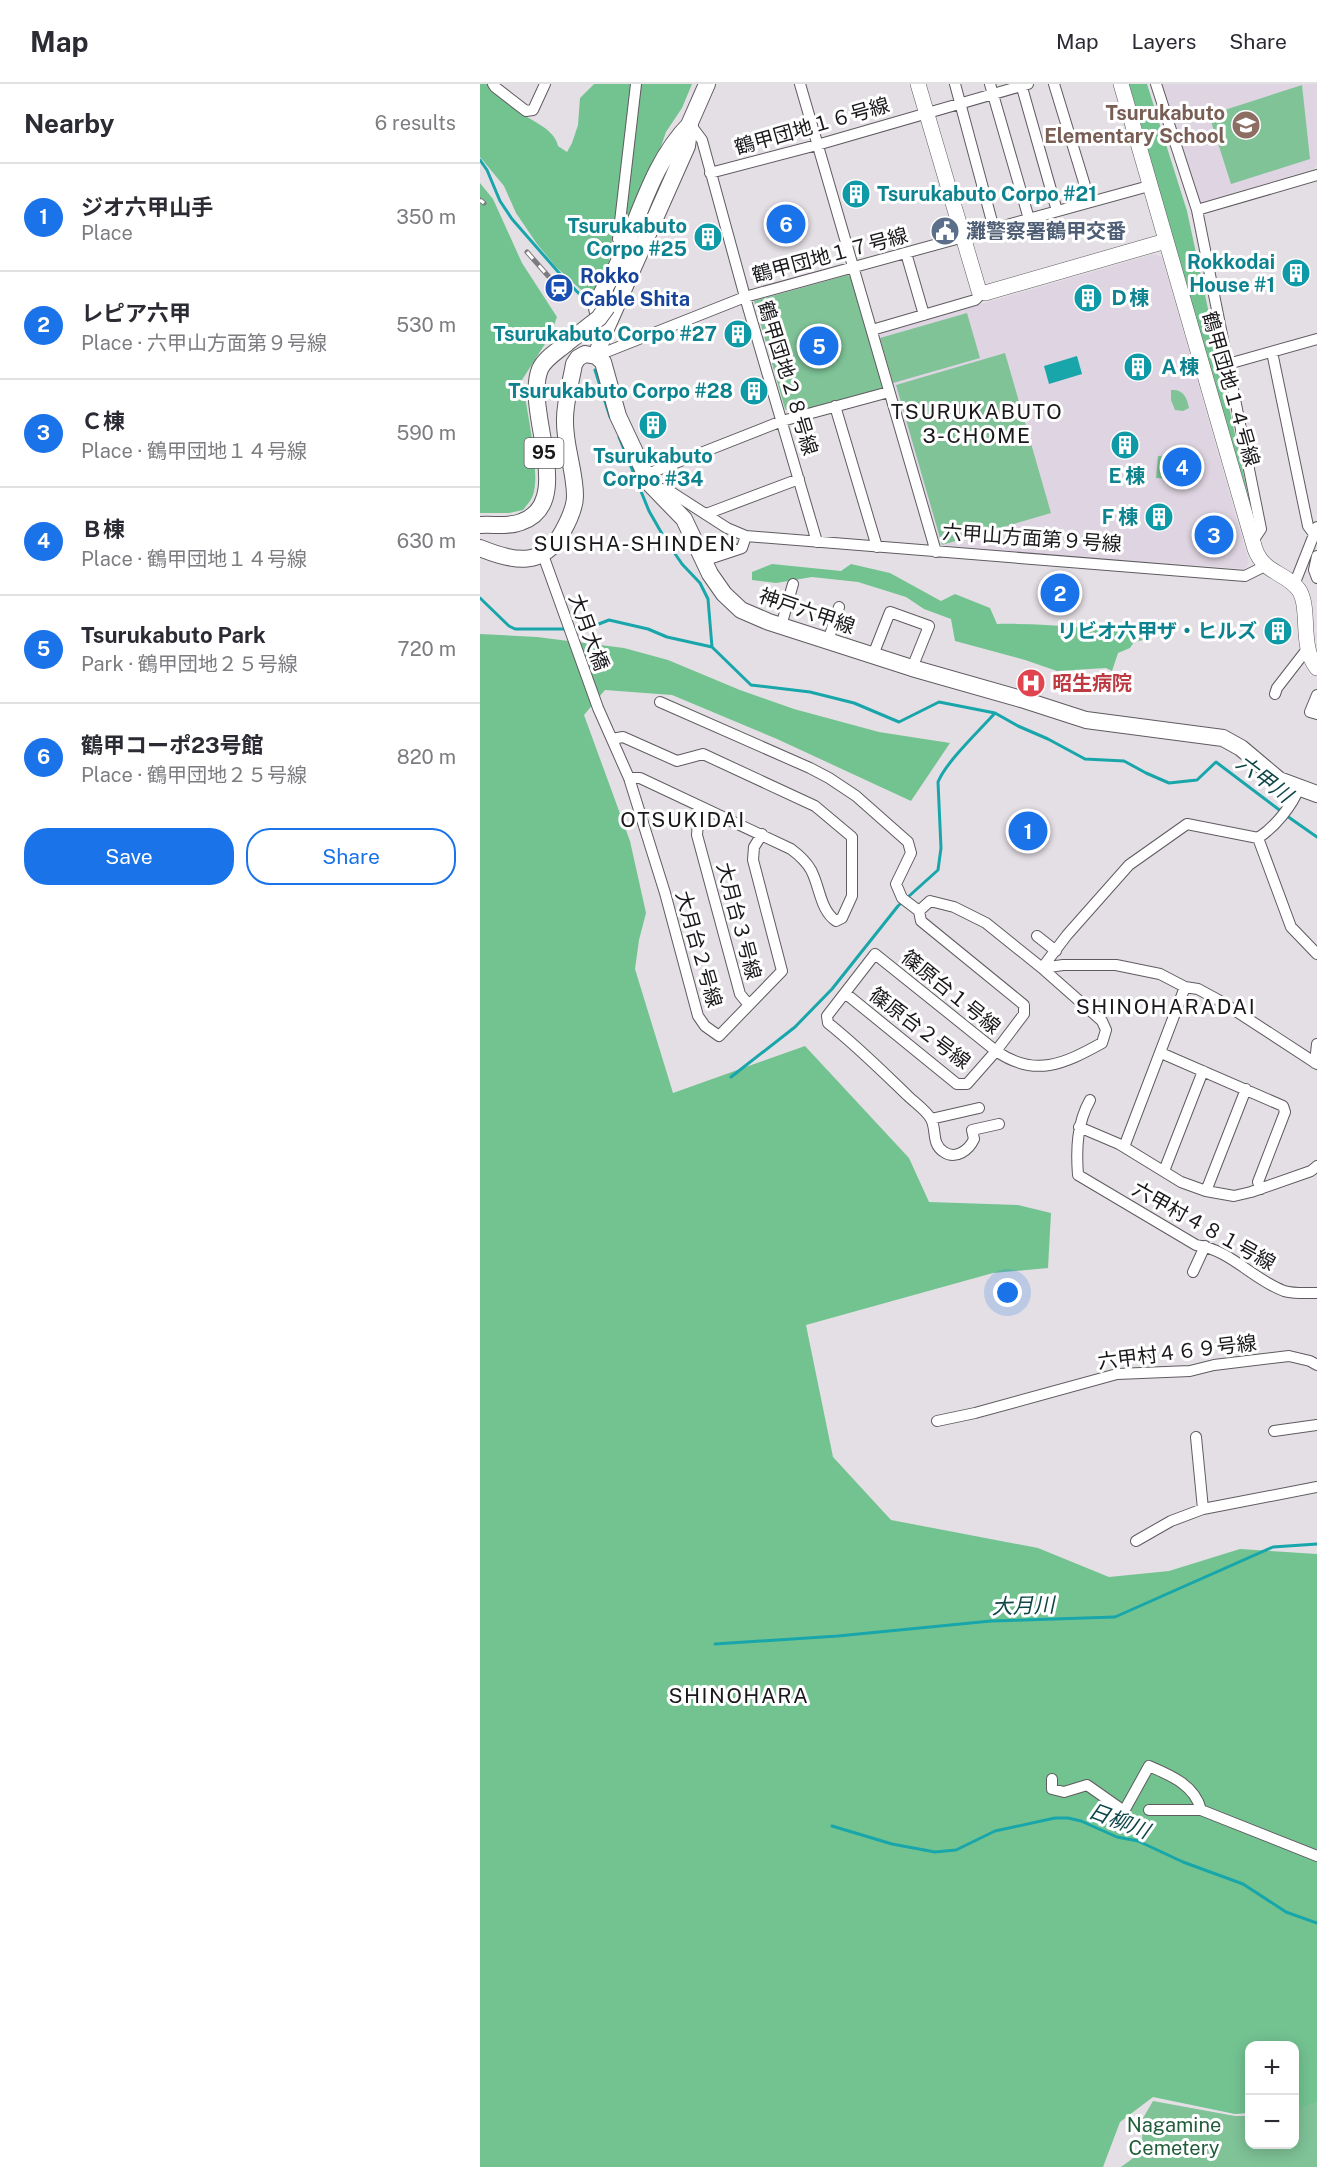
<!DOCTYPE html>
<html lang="en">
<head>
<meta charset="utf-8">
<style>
	body { margin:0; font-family:"Public Sans","Noto Sans JP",sans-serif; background:#f2f2f3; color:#2b2b33 }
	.controls { position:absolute; right:18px; bottom:18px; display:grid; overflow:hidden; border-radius:12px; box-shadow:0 3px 15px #0003 }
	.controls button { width:54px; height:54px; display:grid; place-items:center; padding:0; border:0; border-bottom:2px solid #e1e1e2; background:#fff; color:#2b2b33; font:30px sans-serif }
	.you { position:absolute; left:528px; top:1209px; width:21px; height:21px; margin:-15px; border:4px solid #fff; border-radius:50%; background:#1a73e8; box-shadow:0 0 0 9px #1a73e833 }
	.badge { display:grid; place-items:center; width:39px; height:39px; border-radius:50%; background:#1a73e8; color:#fff; font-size:20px; font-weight:700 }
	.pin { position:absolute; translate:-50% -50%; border:3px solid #fff; box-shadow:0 2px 6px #0006 }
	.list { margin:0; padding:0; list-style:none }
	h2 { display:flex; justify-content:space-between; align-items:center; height:78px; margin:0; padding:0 24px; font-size:26px }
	h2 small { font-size:20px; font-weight:400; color:#7c7c81 }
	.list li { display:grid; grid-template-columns:39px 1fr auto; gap:18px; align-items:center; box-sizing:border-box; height:108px; padding:0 24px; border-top:2px solid #e1e1e2 }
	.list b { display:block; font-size:22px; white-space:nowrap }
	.list p { margin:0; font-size:20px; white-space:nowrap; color:#7c7c81 }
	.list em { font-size:20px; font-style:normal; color:#7c7c81 }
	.actions { display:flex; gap:12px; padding:18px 24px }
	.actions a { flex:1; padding:14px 0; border:2px solid #1a73e8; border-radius:24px; text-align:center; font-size:21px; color:#1a73e8 }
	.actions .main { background:#1a73e8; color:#fff }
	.map { position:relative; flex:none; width:837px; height:2083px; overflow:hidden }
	header { display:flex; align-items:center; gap:36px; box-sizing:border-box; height:84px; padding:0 30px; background:#fff; border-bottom:2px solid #e1e1e2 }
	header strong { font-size:28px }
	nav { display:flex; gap:33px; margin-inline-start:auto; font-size:21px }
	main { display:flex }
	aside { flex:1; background:#fff }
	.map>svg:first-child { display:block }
</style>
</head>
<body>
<header>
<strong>Map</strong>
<nav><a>Map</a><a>Layers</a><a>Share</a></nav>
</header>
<main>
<aside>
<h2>Nearby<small>6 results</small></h2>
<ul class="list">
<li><span class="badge">1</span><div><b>ジオ六甲山手</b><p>Place</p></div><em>350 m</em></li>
<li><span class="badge">2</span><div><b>レピア六甲</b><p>Place · 六甲山方面第９号線</p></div><em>530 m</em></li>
<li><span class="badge">3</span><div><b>Ｃ棟</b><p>Place · 鶴甲団地１４号線</p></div><em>590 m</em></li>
<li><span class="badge">4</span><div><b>Ｂ棟</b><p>Place · 鶴甲団地１４号線</p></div><em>630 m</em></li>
<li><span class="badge">5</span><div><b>Tsurukabuto Park</b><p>Park · 鶴甲団地２５号線</p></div><em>720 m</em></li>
<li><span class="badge">6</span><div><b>鶴甲コーポ23号館</b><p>Place · 鶴甲団地２５号線</p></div><em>820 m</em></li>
</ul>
<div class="actions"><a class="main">Save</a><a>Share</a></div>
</aside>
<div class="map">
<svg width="837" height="2083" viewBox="0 0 837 2083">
	<rect width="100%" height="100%" fill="#e4dfe5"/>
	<path fill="#dfd5e2" d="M682,0H837V81L834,85L722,119L718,115Z
		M674,170L682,173L769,478L765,485L461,462L457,459L398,252L401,249Z"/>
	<path fill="#7fc397" d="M822,1L830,75L751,100L729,31Z
		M368,191L373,195L404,304L312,329L305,325L274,217Z
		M487,229L500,274L413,299L400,254Z
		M525,269L571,429L462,461L416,301Z
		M691,306C703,305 707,313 709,324L703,327L695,326L691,316Z
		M678,372L694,373L692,395L676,394Z
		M837,2013V2083H641L660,2069L662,2058L663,2034L673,2017L755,2032H769L770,2060H814L815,2033H818L815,2020Z"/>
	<path fill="#73c391" d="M0,0H8C18,7 27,17 36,25C49,37 74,43 78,62L87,68L92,59L98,41L100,14L114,0H152L141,137L133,143C131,169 130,193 111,212L100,205L76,183L57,160L36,129L24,102L0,73Z
		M161,0H212L202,24L186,48L172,88L146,140L149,87Z
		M647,0H667L707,127L774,439Z
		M0,99L13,115L42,179L77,233L70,252L42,296C46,321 61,390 53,411C51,417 46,422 43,426L29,429H0Z
		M292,480L361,487L371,480L410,489L461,517L475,510L510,524L517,540C564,539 610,544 657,550L663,556L654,558L650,564L638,569L632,587L626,584L577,587L545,576L475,557L471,535L444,525L426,513L378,498L332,493L296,499L272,496V488Z
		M0,550L57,553L144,564L188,576L260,606L314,625L399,648L470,659L431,717L297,655L192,611L125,606L104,631L150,757L166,829L159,856L155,885L193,1009L325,962L429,1074L449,1118L538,1121L571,1129L568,1184L513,1189L326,1241L353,1373L411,1436L558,1464L629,1493L689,1487L760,1465L837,1470V2018L815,2025L814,1962H770L769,2029L755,2030L673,2013L640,2038L623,2083H0Z"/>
	<path fill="#18a6aa" d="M597,272L602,290L569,300L564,282Z"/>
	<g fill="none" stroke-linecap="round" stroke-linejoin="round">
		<path stroke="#18a6aa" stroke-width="3" d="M0,76L7,86L20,117L32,135L80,190L110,221
			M115,286L130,333
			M139,353L169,427L185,455L202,480L220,499L228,515L232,563
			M0,514L29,542L35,545H85
			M92,545H106L129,536L168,545L187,553L232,563L271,601L330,608L374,619L419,638L459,618L515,629L538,642L568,655L605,675L644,677L666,689L689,699L717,696L736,678L802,728
			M807,732L837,753
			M251,993L315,943L352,905L418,822L458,786L461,764L458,698C466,678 499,647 515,629
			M235,1560L358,1552L511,1537L635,1533L793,1463L837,1460
			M352,1742L412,1760L455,1768L476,1766L515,1747L575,1734H588L601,1737L637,1753L658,1757L703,1778L763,1800L806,1828L837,1839"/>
		<g stroke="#5f5b60" stroke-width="12">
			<path id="street" d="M13,0L15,3L46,27L53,26L65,0
				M320,0L456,468
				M475,0L514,145
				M510,0L549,135
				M541,0L577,127
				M574,0L610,118
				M676,0L717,126L781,445L773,457
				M210,40L222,56L265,213L337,458
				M230,89L337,61L548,0
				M717,126L837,91
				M143,167L138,155L156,0
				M426,169L444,231
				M392,246L495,216L502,209
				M792,268L828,442L834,450
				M116,272L265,213L669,102
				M748,280L837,255
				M355,322L397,463
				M165,391L302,337L409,308
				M176,407L182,405L188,406L247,444L266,452L765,492L785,482
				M226,430L319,395
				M63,471L118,624L149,694L185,809L218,932L225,942L239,952L302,887L273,776L274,763L282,750
				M837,472L834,486L837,494
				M223,477L262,464L266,452
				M814,501L837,443
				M301,542L313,500
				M348,557L359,523
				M393,571L410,528L449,542L432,584
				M795,610L797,604L828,564
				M837,611L830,628L837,630
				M180,618L330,684L349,694L376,712L428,758L431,769L416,800L422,814L439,827
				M132,655L143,653L197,677L223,670L335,722L372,753V812L362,834L356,837C340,826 340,803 331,786C326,777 319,771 311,765L160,694H149
				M225,725L218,739L217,751L260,910L269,921
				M778,754L811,843L837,870
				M778,754C795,743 812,722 819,704
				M557,852L576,867
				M562,884L583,881H636L680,890L705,903L718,905L742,918L837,980
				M562,884L587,851L649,781L707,740L778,754
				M365,909L477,1000H487L516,967C555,994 584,980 622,959L626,946L622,937L562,884L506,839L474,823L450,817L439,827L441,837L544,921V930L516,967L395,870L347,932L348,939C377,962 402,987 428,1012C434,1018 447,1027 451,1035C457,1046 451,1060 464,1068C476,1076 489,1066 494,1055L492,1046L519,1040
				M681,969L803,1022L805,1028L778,1098L781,1105
				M835,979L837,960
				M610,1016C597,1039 596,1065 598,1091L716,1161C751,1166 772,1195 804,1207C813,1210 827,1209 837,1209
				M451,1035L499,1024
				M599,1043L639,1060L701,1098L726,1107L754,1112L771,1108L831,1087L837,1082
				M644,1063L705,903
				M684,1087L723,987
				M726,1107L766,1005
				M713,1188L725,1162
				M457,1337L495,1329L637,1290L710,1287L734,1281L809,1272L830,1277L837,1281
				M794,1347L837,1341
				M716,1353L723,1425
				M656,1457L691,1437L723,1425L837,1403
				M572,1695V1705L584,1708L607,1701L644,1727L669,1682C690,1691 715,1701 721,1726
				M669,1726H721L837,1772"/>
		</g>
		<g stroke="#5f5b60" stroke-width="16">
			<path id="secondary" d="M438,0L499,207L505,209L686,157
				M641,0L775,465C784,490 806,488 819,506C831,525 819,563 837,584"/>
		</g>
		<g stroke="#5f5b60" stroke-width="18">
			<path id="primary" d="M205,50L227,0
				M124,243C122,235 116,229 117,221C119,210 129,199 134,188C158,139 171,79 210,40
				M116,272L125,247L207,62L210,40
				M0,441C13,440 29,443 41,438C97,419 43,327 60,285C65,274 78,267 87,259
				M0,464C34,478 63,484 83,447C89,436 95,424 95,412C95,386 84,361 85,335C85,317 91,298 94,280L98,274L105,270L116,272L123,278L138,332L170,400L204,435L230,490L244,510L261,526L289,538L432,584L541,615L606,636L743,654L761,664L799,696L837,710"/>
		</g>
		<use href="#street" stroke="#fff" stroke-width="10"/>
		<use href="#secondary" stroke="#fff" stroke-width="15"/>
		<use href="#primary" stroke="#fff" stroke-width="16"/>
		<g stroke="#7d7a7e" stroke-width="5">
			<path id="rail" d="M0,116L4,119
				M47,168L77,202"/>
		</g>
		<use href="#rail" stroke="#fff" stroke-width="3" stroke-dasharray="9" stroke-linecap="butt"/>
		<g stroke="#5f5b60" stroke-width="18" stroke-linecap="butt">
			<path id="primary-bridge" d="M87,259L119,234L127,223"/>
		</g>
		<use href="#primary-bridge" stroke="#fff" stroke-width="16"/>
	</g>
	<defs>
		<g id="school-disc" transform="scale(1.5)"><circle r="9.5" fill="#8d6e63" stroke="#fff"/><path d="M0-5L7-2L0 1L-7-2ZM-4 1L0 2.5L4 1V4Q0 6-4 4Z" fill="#fff"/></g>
		<g id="building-disc" transform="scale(1.5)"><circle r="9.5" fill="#0f9aa8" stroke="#fff"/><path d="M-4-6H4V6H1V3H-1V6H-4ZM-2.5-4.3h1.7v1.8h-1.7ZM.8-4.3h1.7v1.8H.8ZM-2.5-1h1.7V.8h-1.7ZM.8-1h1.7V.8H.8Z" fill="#fff"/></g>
		<g id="civic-disc" transform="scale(1.5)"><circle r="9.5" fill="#5c6f8a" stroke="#fff"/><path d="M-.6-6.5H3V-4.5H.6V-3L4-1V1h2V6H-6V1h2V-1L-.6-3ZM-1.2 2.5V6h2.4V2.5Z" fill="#fff"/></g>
		<g id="station-disc" transform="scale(1.5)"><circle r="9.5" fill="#1a4fb4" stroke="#fff"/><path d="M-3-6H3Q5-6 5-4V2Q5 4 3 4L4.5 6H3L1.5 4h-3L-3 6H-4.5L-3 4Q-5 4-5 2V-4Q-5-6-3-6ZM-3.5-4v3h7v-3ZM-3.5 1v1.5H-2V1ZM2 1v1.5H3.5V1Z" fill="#fff"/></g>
		<g id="hospital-disc" transform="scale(1.5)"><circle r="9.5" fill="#e0444e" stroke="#fff"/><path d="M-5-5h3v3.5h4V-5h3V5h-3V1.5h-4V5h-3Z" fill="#fff"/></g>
	</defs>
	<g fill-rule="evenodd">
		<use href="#school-disc" x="766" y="41"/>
		<use href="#building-disc" x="376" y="110"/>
		<use href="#civic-disc" x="465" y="147"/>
		<use href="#building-disc" x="228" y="153"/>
		<use href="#building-disc" x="816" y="189"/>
		<use href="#station-disc" x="79" y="204"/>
		<use href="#building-disc" x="608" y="214"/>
		<use href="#building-disc" x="258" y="250"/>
		<use href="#building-disc" x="658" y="283"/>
		<use href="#building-disc" x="274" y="307"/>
		<use href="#building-disc" x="173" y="341"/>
		<use href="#building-disc" x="645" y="361"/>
		<use href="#building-disc" x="679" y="433"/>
		<use href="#building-disc" x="798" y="547"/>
		<use href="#hospital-disc" x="551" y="599"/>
	</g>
	<g text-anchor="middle" stroke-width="6" stroke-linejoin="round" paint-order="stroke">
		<rect fill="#fff" stroke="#5f5d5f" stroke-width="1.5" x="44.5" y="354" width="39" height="30" rx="4.5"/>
		<g font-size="18" font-weight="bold" fill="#1a181b">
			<text x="64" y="375">95</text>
		</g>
		<g font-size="20" font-weight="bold" fill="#785e54" stroke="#fff" text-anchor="end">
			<text x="745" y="36">Tsurukabuto<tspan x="745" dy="23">Elementary School</tspan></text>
		</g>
		<g font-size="20" fill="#1a181b" stroke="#fff">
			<text transform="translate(332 42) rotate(-16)" y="7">鶴甲団地１６号線</text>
			<text transform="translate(350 171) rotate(-15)" y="7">鶴甲団地１７号線</text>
			<text transform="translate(308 294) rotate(73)" y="7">鶴甲団地２８号線</text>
			<text transform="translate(751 305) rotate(74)" y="7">鶴甲団地１４号線</text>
			<text transform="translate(552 454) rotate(4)" y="7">六甲山方面第９号線</text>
			<text transform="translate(327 527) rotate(19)" y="7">神戸六甲線</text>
			<text transform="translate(109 548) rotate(70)" y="7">大月大橋</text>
			<text transform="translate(259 837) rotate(75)" y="7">大月台３号線</text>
			<text transform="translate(219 865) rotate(74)" y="7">大月台２号線</text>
			<text transform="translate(471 908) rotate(39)" y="7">篠原台１号線</text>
			<text transform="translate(440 944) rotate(37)" y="7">篠原台２号線</text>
			<text transform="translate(724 1142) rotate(29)" y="7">六甲村４８１号線</text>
			<text transform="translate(697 1268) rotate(-7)" y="7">六甲村４６９号線</text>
		</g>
		<g font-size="20" font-weight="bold" fill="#0d838f" stroke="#fff" text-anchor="end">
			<text x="397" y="117" text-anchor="start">Tsurukabuto Corpo #21</text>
			<text x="207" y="149">Tsurukabuto<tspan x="207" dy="23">Corpo #25</tspan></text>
			<text x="795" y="185">Rokkodai<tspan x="795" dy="23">House #1</tspan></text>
			<text x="629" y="221" text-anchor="start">Ｄ棟</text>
			<text x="237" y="257">Tsurukabuto Corpo #27</text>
			<text x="679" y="290" text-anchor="start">Ａ棟</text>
			<text x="253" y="314">Tsurukabuto Corpo #28</text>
			<text x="173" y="379" text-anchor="middle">Tsurukabuto<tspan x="173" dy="23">Corpo #34</tspan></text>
			<text x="645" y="399" text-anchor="middle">Ｅ棟</text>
			<text x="658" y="440">Ｆ棟</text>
			<text x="777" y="554">リビオ六甲ザ・ヒルズ</text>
		</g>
		<g font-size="20" font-weight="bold" fill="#4e5e75" stroke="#fff" text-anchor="start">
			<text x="486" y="154">灘警察署鶴甲交番</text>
		</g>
		<g font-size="20" font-weight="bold" fill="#164399" stroke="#fff" text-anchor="start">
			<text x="100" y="199">Rokko<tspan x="100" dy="23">Cable Shita</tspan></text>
		</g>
		<g font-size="20" font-weight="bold" fill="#be3a42" stroke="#fff" text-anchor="start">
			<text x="572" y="606">昭生病院</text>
		</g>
		<g font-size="20" fill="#225d3b" stroke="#fff">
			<text x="694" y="2048">Nagamine<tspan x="694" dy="23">Cemetery</tspan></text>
		</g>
		<g font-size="21" letter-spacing="1.5" fill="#1a181b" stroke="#fff">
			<text x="497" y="335">TSURUKABUTO<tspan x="497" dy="24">3-CHOME</tspan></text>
			<text x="155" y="467">SUISHA-SHINDEN</text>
			<text x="203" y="743">OTSUKIDAI</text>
			<text x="686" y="930">SHINOHARADAI</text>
			<text x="259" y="1619">SHINOHARA</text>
		</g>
		<g font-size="21" font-style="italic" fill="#0e4648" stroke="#fff">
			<text transform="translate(784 695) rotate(37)" y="7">六甲川</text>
			<text transform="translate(543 1522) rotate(-2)" y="7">大月川</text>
			<text transform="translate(639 1737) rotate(21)" y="7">日柳川</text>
		</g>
	</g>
</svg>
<div class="controls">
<button>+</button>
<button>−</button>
</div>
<div class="you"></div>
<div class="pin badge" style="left:548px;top:747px">1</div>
<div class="pin badge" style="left:580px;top:509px">2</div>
<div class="pin badge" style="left:734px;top:451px">3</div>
<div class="pin badge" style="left:702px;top:383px">4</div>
<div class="pin badge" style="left:339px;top:262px">5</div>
<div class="pin badge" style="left:306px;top:140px">6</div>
</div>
</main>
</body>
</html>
